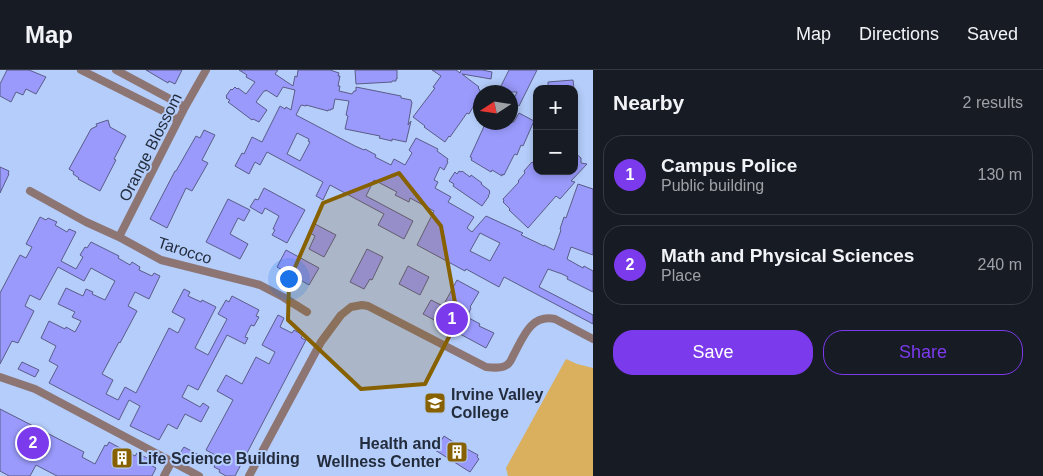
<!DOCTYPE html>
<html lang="en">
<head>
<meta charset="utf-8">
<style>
	body { margin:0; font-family:Arial,sans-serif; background:#242831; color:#f1f3f6 }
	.controls { position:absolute; right:15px; top:15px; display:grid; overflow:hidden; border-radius:10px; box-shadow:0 2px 8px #0003 }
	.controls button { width:45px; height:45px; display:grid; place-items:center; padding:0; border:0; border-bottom:1px solid #363941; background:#171b24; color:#f1f3f6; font:25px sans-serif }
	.compass { position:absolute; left:473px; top:15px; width:45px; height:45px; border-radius:50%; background:#171b24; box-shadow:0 2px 8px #0003; rotate:258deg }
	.you { position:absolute; left:288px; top:208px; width:18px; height:18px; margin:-12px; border:4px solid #fff; border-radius:50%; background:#1a73e8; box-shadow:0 0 0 8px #1a73e833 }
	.badge { display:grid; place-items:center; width:32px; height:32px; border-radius:50%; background:#7c3aed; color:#fff; font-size:16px; font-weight:700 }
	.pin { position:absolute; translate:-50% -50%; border:2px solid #fff; box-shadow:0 1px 5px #0006 }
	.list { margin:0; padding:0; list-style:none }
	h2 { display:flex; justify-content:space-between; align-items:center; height:65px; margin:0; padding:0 20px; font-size:21px }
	h2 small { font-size:16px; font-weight:400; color:#9ea1a6 }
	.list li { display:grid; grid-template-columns:32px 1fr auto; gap:15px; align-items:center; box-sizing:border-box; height:80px; margin:0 10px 10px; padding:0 10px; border:1px solid #363941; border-radius:20px }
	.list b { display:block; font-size:19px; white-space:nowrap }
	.list p { margin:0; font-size:16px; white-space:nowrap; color:#9ea1a6 }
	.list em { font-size:16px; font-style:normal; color:#9ea1a6 }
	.actions { display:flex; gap:10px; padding:15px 20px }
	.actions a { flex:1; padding:11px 0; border:1px solid #7c3aed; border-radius:20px; text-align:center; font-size:18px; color:#7c3aed }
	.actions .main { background:#7c3aed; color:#fff }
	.map { position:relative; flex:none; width:593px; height:406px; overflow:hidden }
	header { display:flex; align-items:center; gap:30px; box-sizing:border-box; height:70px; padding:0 25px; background:#171b24; border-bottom:1px solid #363941 }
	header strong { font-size:24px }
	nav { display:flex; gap:28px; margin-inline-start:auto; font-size:18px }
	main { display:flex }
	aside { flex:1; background:#171b24 }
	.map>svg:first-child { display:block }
</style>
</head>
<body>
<header>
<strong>Map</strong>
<nav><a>Map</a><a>Directions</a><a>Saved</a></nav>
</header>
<main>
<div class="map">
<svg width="593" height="406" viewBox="0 0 593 406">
	<rect width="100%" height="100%" fill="#b4cdfa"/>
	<path fill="#daaf5d" d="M566,289L577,294L593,298V406H508L506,398Z"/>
	<path fill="#999afb" stroke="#5b5c88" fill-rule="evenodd" d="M7,0H29L46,7L36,24L26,19L23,25L16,22L11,32L0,26V14Z
		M146,0H182L175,14L169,11L168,13Z
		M239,0H278L275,4L293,16L295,6L297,7L298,0H330L339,3L338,6H340L338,16H340L339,21L352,24L354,21H356V17L401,26V28L411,30V31L412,32L408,55L411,51L406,72L392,69V71L379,68L380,66L345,59L348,46L346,45L349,31L335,29L333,39H331V40H328V41L306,35V36L301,35L296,45L355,76L364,80L365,79L376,85L375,87L391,95L394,89L405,95L412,83L409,80L416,68L438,79L437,81L448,89L447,91L448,92L444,100L440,97L434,110L438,112L435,118L451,127L448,132L474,147L467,158L472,162L486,146L523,163L521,165L544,176V175L554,180L561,160L560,159L564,147L566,148L578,114L593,119V185L571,177L567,189L583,198L584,196L593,201V222L567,209L568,207L562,204L548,199L539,217L593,245V254L504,207L499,217L466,199L465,201L417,175L434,141L410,128L409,132L395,125L397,122L374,110L366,126L413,151L404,169L378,155L384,144L330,115L323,130L316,126L323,112L267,82L260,95L255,92L249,104L235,96L242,83L244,84L252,67L262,72L280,36L285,39L286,37L291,40L295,20L283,17L277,27L266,20V21H264L256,32L267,40L259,52L253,49L252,50L228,32L230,30L226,28L227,27L226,26L231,19L232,20L235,17L237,19L238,18L246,24L255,12L246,7L247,5ZM297,63L309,69L308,71L310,72L300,91L287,84ZM480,163L500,173L490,191L470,181Z
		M355,0H397V9H396V11H392V12L356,14Z
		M432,0H456L460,3L461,0H482L492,2L491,9L462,4L479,17L478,18L480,20V25L469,44L467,43L450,67L449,66L445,72L424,57L425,56L413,47L435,18L433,17L441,6Z
		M509,0H537L519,36L512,33L517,22H498Z
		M573,10L574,19H548V12Z
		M519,43L534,51L523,76L521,75L517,85L515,84L514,85L504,105L502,104V106L492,100L491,102L471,90L472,88L470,87L486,52H514Z
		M108,50L110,57L126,66L114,89L116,90L100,121L78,109L79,108L73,104L74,102L69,99L91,59L97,56L96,54Z
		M204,60L215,65L202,90L208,93L192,121L186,118L167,158L150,149L175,101H176L196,66L200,68Z
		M574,82L581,88V93L587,94L571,111L575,112L560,129L556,126L528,158L509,140L510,139L503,132L504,131L503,129L519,112L518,111L525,103L524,101L532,92L537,96V101H561L562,103L563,101H574Z
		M0,97L9,101L8,104H9L0,123Z
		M459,101L461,102L462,101L470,107L471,105L482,113L481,114L490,121L489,122L490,123L488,126H489L482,136L453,116L454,114L449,111L455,102L457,104Z
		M264,118L305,140L287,173L272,165L275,160L273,159L279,146L265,138L262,144L250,137L255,129L258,130Z
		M228,129L250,140L244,151L238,148L230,164L248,174L240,189L206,172Z
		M40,147L46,150L48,148L57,152L55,155L67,162L69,159L76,162L61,191L76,199L83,187L80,185L85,177L87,178L91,172L119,186L118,188L130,195L132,192L140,197L139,200L152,206L154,203L160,206L149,229L135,222L128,236L137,241L120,273L119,272L102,304L113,310L106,324L118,330L125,317L136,323L169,258L178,263L185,249L172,242L184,219L190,222L188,226L201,232L202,230L216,237L195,278L208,285L227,249L218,244L226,230L229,232L232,226L259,240L256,246L259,247L254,256L251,255L245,267L248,268L245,274L227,265L198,320L188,315L182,327L200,337L203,333L209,337L201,352L185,344L177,359L168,354L159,370L130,356L140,336L129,330L119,350L49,313L58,296L49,291L56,276L41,268L49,251L65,259L66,257L75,262L81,251L72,247L75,242L58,234L66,218L83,226L86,219L93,222L92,224L105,230L115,211L91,198L84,211L58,197L40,230L30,225L25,236L34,241L18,273L12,271L0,294V223L20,185L26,188L32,177L26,174Z
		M315,154L336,165L324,187L309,179L315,166L310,163Z
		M367,179L383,187L372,210L370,209L364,219L350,212Z
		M286,180L319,198L309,215L277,197Z
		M408,196L429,207L420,225L399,214Z
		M457,210L479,222L470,237L471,238L467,247L480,254L479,256L494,263L486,278L423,244L431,230L443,236Z
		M278,245L284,248L280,257L292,263L294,260L303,265L301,268L306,270L235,406H226L219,402L220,400L214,397L219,387L206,380L233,330L217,321L226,305L242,314L256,287L269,294L275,282L262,275Z
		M22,292L39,300L35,307L18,299Z
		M0,339L84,382L82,387L95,394L105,375L107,376L109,372L135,386L137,383L149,389L147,393L156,398L152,406H57L36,395L30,406H9L0,401Z
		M444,366L466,380L467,379L478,385L477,387L479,389L470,402L435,380Z
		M184,377L199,385L196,392L180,383Z"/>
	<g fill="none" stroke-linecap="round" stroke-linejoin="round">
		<path stroke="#8d7573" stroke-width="8" d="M81,0L165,42L178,50
			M116,0L185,37
			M30,121L86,152L119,167L161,190L260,215L283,227L307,242
			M119,167L185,37L206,0
			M0,307L35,319L199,406
			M164,406L172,391
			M249,406L321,272L341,245L351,237L362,235L368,236L486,297C494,298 504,299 509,293C511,291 512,288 513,286C523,268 530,244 555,249L593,269"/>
	</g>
	<path fill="#876100" fill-opacity="0.2" stroke="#876100" stroke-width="4" stroke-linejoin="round" d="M399,103L441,156L458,249L425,314L361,319L288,250L289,211L323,133Z"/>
	<defs>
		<g id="university-square" transform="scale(1.125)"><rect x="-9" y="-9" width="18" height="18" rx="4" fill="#876100" stroke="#b4cdfa"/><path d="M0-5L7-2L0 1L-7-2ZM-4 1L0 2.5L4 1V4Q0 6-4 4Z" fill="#fff"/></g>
		<g id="building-square" transform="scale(1.125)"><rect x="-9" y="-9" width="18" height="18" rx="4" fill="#876100" stroke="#b4cdfa"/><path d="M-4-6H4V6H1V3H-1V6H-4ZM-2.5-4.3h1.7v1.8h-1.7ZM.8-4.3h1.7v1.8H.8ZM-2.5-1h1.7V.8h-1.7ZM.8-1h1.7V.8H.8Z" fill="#fff"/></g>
	</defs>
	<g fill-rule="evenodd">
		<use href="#university-square" x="435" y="333"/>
		<use href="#building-square" x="457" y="382"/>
		<use href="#building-square" x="122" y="388"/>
	</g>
	<g text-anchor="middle" stroke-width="4" stroke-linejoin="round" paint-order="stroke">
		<g font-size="16" fill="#232c3d" stroke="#b4cdfa">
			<text transform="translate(150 77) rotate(-63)" y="6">Orange Blossom</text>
			<text transform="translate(185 180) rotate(18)" y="6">Tarocco</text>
		</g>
		<g font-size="16" font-weight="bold" fill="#232c3d" stroke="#b4cdfa" text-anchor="start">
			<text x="451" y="330">Irvine Valley<tspan x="451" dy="18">College</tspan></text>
			<text x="441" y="379" text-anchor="end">Health and<tspan x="441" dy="18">Wellness Center</tspan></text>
			<text x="138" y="394">Life Science Building</text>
		</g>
	</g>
</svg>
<div class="controls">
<button>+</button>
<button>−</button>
</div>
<svg class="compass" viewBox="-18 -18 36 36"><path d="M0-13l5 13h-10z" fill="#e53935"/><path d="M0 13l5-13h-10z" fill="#9ea1a6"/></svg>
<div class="you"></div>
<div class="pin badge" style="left:452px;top:249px">1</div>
<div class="pin badge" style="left:33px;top:373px">2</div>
</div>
<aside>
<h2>Nearby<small>2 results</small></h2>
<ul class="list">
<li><span class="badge">1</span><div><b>Campus Police</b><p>Public building</p></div><em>130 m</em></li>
<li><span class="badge">2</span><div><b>Math and Physical Sciences</b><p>Place</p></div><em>240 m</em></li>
</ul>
<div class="actions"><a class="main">Save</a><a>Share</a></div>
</aside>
</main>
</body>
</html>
